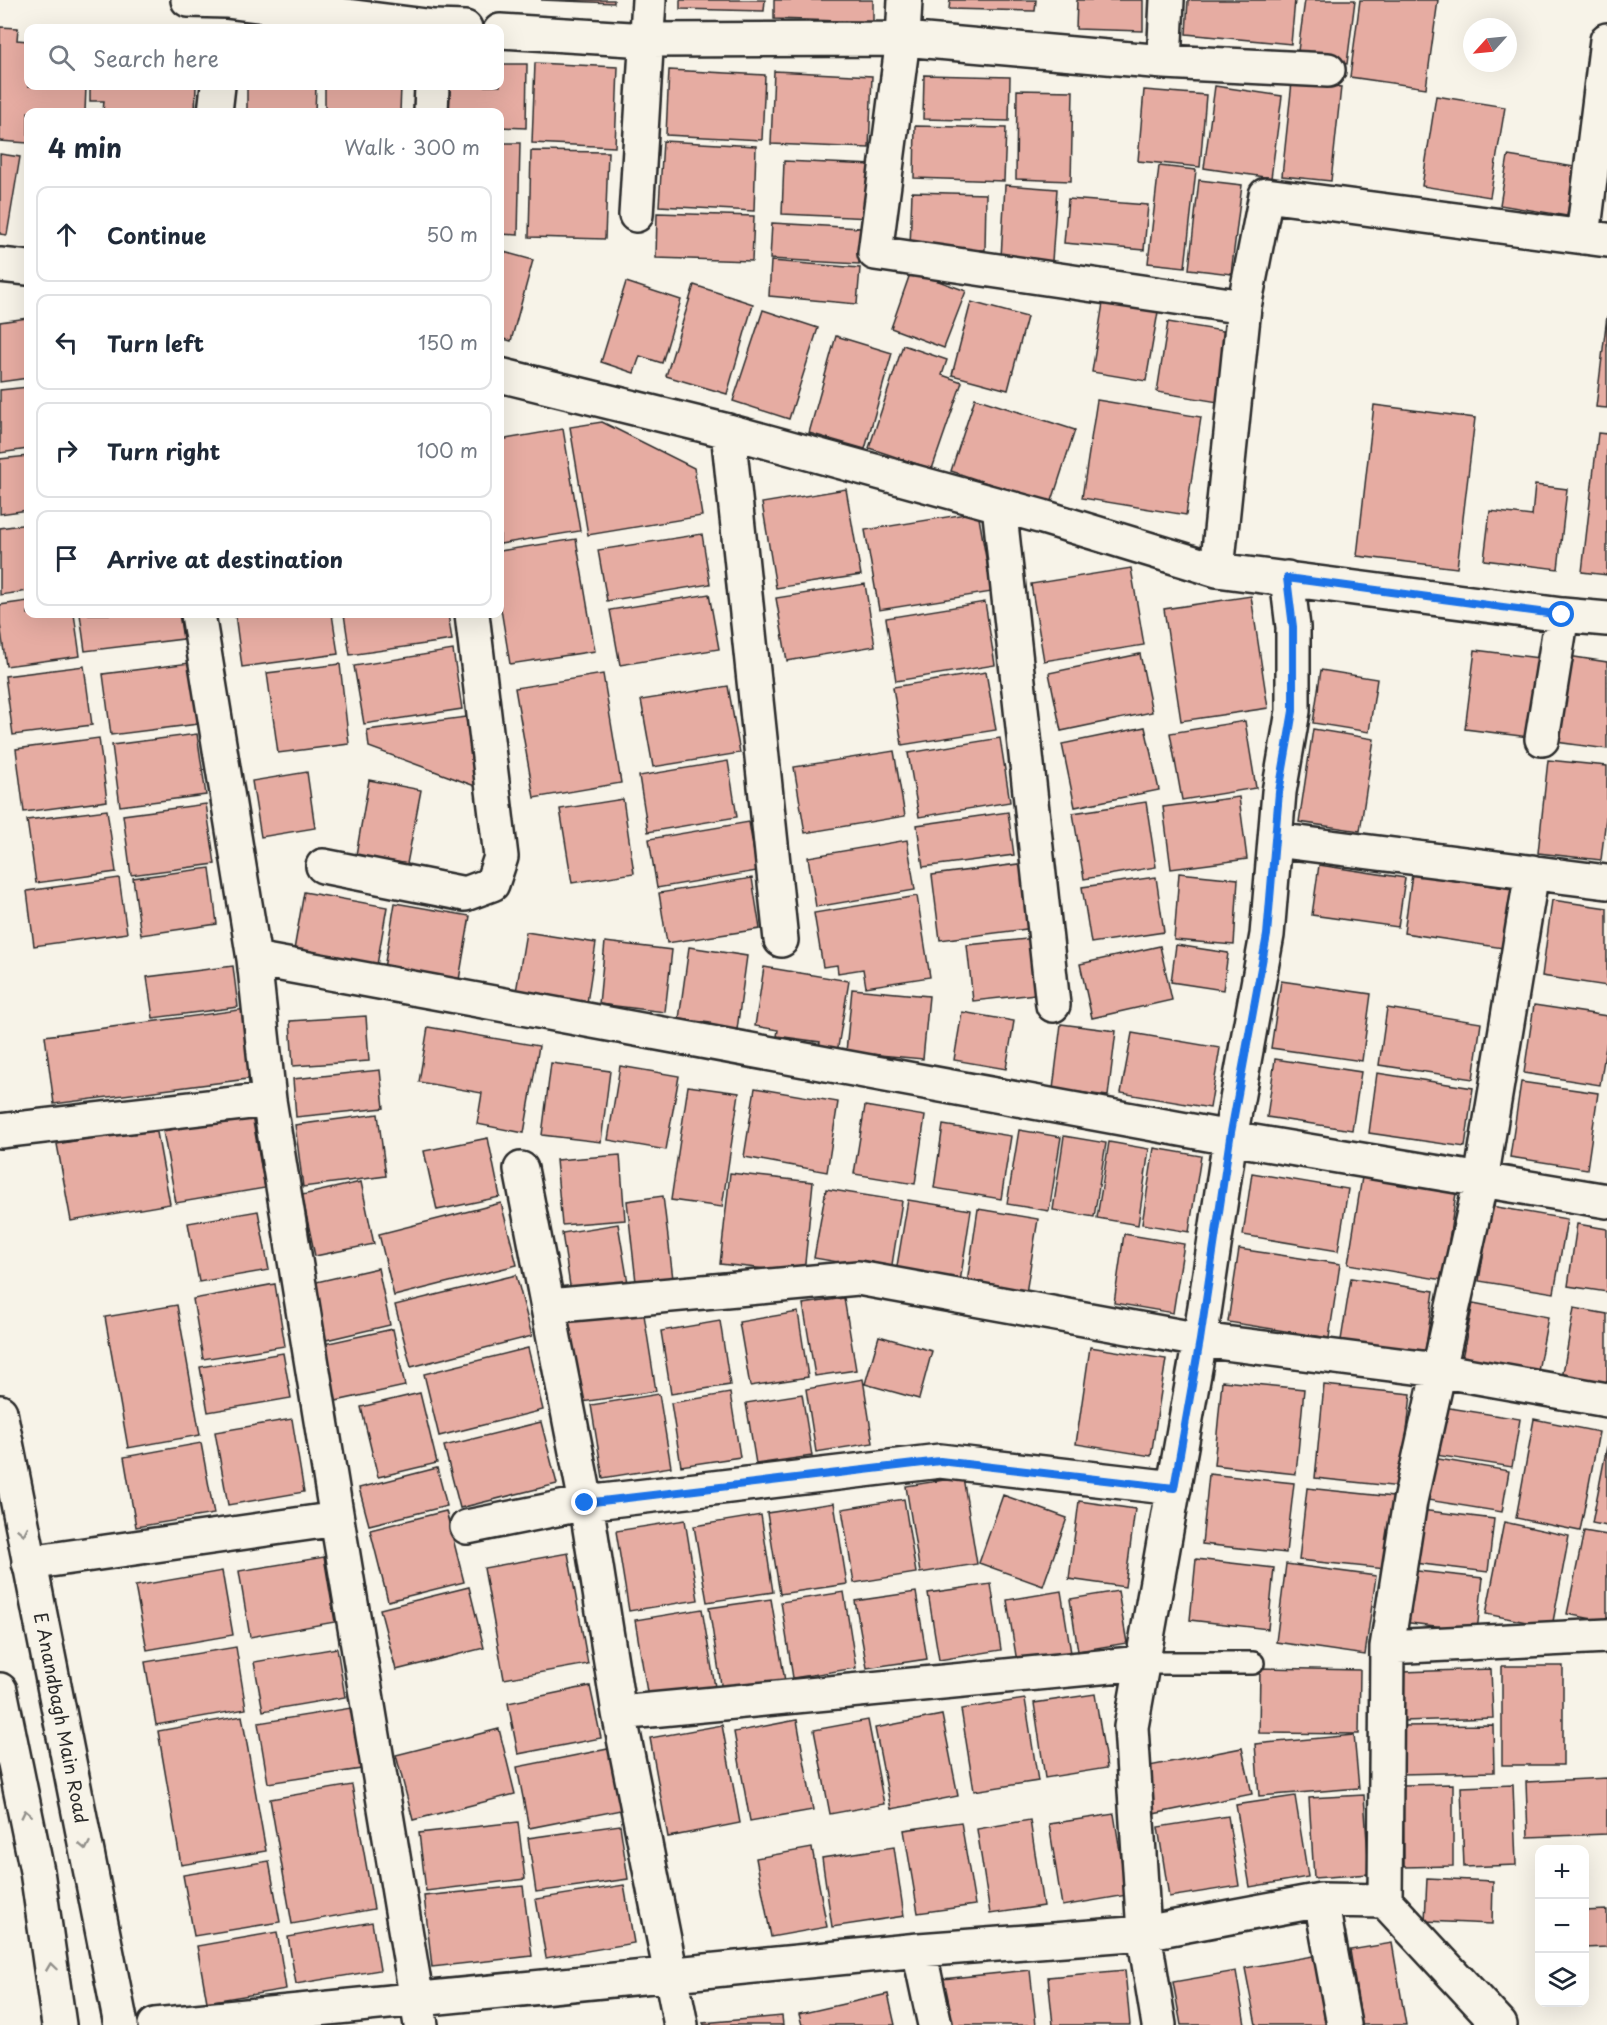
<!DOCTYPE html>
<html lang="en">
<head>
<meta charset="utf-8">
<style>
	body { margin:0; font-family:"Playpen Sans",sans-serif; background:#f6f6f7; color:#1f2937 }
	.controls { position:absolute; right:18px; bottom:18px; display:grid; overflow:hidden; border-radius:12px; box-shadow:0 6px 24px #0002 }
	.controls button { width:54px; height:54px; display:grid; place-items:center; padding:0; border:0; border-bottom:2px solid #e0e1e3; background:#fff; color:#1f2937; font:30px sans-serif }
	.compass { position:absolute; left:1463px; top:18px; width:54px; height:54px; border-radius:50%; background:#fff; box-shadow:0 6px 24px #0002; rotate:243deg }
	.stop { position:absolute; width:18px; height:18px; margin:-14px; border:4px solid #1a73e8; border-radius:50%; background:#fff }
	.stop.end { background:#1a73e8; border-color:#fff; box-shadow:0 2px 6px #0008 }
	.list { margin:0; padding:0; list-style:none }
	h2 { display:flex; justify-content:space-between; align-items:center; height:78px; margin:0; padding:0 24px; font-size:26px }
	h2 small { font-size:20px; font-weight:400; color:#747a83 }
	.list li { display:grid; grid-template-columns:39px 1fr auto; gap:18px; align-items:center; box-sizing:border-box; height:96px; margin:0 12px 12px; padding:0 12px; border:2px solid #e0e1e3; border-radius:12px }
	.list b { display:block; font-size:22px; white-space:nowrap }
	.list em { font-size:20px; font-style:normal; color:#747a83 }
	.icon { flex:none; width:33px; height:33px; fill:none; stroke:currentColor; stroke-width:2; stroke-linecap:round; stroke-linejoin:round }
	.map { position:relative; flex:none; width:1607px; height:2025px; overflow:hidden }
	.search { position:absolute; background:#fff; box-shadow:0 6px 24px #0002; left:24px; top:24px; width:480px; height:66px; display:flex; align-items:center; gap:15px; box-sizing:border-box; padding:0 21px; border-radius:12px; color:#747a83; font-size:22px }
	.panel { position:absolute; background:#fff; box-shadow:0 6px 24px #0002; left:24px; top:108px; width:480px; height:510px; border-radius:12px }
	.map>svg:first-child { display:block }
</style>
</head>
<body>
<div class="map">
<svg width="1607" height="2025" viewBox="0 0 1607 2025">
	<rect width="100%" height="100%" fill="#f7f3e8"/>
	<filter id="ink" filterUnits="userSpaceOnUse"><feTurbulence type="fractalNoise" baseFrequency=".0167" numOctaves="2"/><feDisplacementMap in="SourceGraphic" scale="12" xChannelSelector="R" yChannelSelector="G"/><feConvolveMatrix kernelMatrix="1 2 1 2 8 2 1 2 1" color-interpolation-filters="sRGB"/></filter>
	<g filter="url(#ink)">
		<path fill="#e6aca2" stroke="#2b2b2b" stroke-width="1.5" d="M541,0H614V3Z
			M680,0H765L764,11L680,9Z
			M774,0H873V22L774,19Z
			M950,0H1036L1035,11L949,9Z
			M1077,0H1143V31L1076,29Z
			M1188,0H1295L1291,44L1186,34Z
			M1305,0H1355L1347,64L1297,58Z
			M1360,0H1438L1426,88L1350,77Z
			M0,27L18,28L17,40L28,41V86H86L85,112H28V143L0,141Z
			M535,63L618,67L615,147L532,143Z
			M500,64H527L526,128L500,127V112H449L450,86H500Z
			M669,70L765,75L762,140L666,135Z
			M774,71L872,76L869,148L771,144Z
			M924,75L1010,77L1009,121L923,119Z
			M1292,82L1341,87L1331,181L1282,176Z
			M90,86H196L195,112H103L104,101H90Z
			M247,86H316L315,112H247Z
			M325,86H401L400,112H325Z
			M1215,86L1282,96L1271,178L1204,168Z
			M1017,90L1073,91L1071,181L1016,179Z
			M1144,90L1206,95L1200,167L1138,161Z
			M1436,96L1505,107L1490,197L1422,186Z
			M915,126L1006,128L1004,181L914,178Z
			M663,141L756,146L754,211L659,206Z
			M500,143H520L518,235L500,234Z
			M531,151L608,152L605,239L529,237Z
			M0,154L20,157L7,235L0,234Z
			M1508,156L1575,167L1567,216L1500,205Z
			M784,161L874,165L872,218L782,214Z
			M1159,166L1196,170L1185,267L1148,263Z
			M1199,180L1242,185L1231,274L1189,269Z
			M1005,185L1057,189L1052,261L1001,258Z
			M912,192L986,194L985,250L910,248Z
			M1068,199L1148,205L1144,250L1064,243Z
			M657,213L754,216L752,261L656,258Z
			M772,223L860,228L859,264L770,259Z
			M500,251L533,260L511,341L500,338Z
			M771,261L860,268L857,304L769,296Z
			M911,271L966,291L944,348L891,328Z
			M626,282L681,300L662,363L640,356L634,373L601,362Z
			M694,285L753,304L727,394L666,376Z
			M971,302L1027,317L1008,390L952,375Z
			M1103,303L1158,312L1146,381L1092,372Z
			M763,310L818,328L789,419L733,401Z
			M1607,316V408L1596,407Z
			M27,318L28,378L0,382V322Z
			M1168,322L1229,332L1218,402L1157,392Z
			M836,336L892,353L865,449L809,433Z
			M903,345L947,360L942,375L962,382L932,469L869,448Z
			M28,387V449L0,453V390Z
			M975,398L1075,430L1051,504L951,471Z
			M1097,400L1201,417L1186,515L1082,498Z
			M1374,405L1475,418L1457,568L1357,556Z
			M602,422L694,468L702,516L588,535L570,427Z
			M563,429L580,531L500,544V440Z
			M1598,433L1607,434V575L1582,572Z
			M28,456V510L0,514V459Z
			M1535,485L1567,489L1558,569L1484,560L1490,511L1532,516Z
			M846,489L861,575L776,588L762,503Z
			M978,512L992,592L879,610L865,530Z
			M28,524V591L0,595V528Z
			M702,534L710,584L607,601L598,550Z
			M576,539L595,651L510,664L500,603V551Z
			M1131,568L1144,645L1044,661L1031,584Z
			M865,584L875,646L787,661L776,598Z
			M709,594L719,649L620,665L610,610Z
			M1251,596L1268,708L1181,721L1164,609Z
			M28,601V614H74L80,656L6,666L0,624V605Z
			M985,602L995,665L896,681L886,618Z
			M80,614H179L183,639L85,651Z
			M235,614H332L338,654L242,667Z
			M344,614H448L452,640L350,655Z
			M453,650L462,709L364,724L354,666Z
			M1475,650L1547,659L1538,738L1465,729Z
			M1140,654L1152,712L1061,731L1049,673Z
			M1568,656L1607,662V749L1556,742Z
			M190,663L198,724L111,735L103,674Z
			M340,664L349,744L278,753L267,673Z
			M84,666L92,725L13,735L5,676Z
			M1321,670L1377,679L1369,732L1313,723Z
			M986,672L996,730L902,745L893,687Z
			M603,674L621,783L534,798L515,688Z
			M728,686L740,753L653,767L641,700Z
			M466,717L475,786L369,747L367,730Z
			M1245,721L1256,788L1182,800L1170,733Z
			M1145,727L1159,790L1075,807L1062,744Z
			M1313,729L1374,739L1360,831L1299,822Z
			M197,734L206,795L120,806L112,745Z
			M99,738L107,801L24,812L16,749Z
			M1000,738L1010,802L919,817L908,753Z
			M894,751L905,816L805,833L794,767Z
			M1548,760L1607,766V809L1601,860L1538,853Z
			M728,761L737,817L648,832L639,776Z
			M307,772L315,828L261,837L252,781Z
			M369,780L421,790L407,864L356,855Z
			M1239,797L1247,859L1171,869L1163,807Z
			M623,799L634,873L572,883L560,809Z
			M1146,802L1156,867L1084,879L1073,813Z
			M206,804L215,864L131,875L123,815Z
			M107,810L116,872L36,883L27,820Z
			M1008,812L1014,855L923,867L917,825Z
			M749,822L757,871L657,888L649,839Z
			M907,840L915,890L816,907L808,857Z
			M1026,863L1034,928L940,940L932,875Z
			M1319,865L1405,878L1398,927L1312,915Z
			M210,868L217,924L141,935L133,878Z
			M1179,873L1238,879L1234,945L1174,940Z
			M1412,874L1512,889L1503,948L1404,933Z
			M1156,877L1164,932L1091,943L1082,887Z
			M119,878L127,933L34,946L27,891Z
			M752,878L760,929L667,943L659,893Z
			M304,892L387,907L377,965L294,950Z
			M917,896L930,977L866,987L863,969L838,973L837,965L823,967L814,913Z
			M1552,900L1607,908V986L1542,976Z
			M395,903L470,916L459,980L384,968Z
			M526,932L596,943L587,1003L516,992Z
			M1037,938L1044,993L973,1001L967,945Z
			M605,942L672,950L665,1012L599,1004Z
			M1176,945L1228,953L1223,990L1171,982Z
			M1160,946L1172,1000L1092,1018L1080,964Z
			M689,947L747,956L736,1037L709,1033L710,1023L679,1019Z
			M233,966L238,1007L153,1018L147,977Z
			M764,967L849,981L837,1053L818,1050L820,1042L777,1036L778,1030L755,1026Z
			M1281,981L1371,994L1362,1061L1271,1048Z
			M852,989L929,996L923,1059L846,1052Z
			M1534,1005L1607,1016V1040L1600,1085L1524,1073Z
			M1387,1008L1481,1023L1473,1079L1379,1065Z
			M246,1009L255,1078L54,1104L45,1036Z
			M962,1012L1014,1021L1006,1069L954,1060Z
			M366,1016L369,1061L293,1066L290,1021Z
			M1061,1024L1116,1031L1108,1096L1053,1089Z
			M428,1027L539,1046L524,1133L477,1124L482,1093L419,1082Z
			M1132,1033L1220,1048L1210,1108L1121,1093Z
			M1275,1059L1361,1072L1352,1130L1267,1117Z
			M551,1063L610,1071L601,1142L542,1135Z
			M620,1066L679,1076L666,1150L608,1140Z
			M380,1070L384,1108L296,1117L293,1079Z
			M1377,1073L1473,1088L1465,1147L1369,1133Z
			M1521,1082L1598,1093L1587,1169L1510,1157Z
			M688,1086L739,1093L722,1207L671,1200Z
			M755,1088L838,1102L827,1172L744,1157Z
			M865,1106L925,1116L915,1184L854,1174Z
			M378,1114L386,1176L303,1187L295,1125Z
			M252,1116L265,1188L176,1203L163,1131Z
			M943,1125L1011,1136L1001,1199L934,1188Z
			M156,1127L170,1204L71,1221L57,1144Z
			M1019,1130L1061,1137L1049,1211L1007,1204Z
			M1064,1136L1106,1143L1094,1217L1053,1210Z
			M488,1138L500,1197L437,1210L424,1151Z
			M1109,1142L1149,1149L1138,1225L1097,1218Z
			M1154,1148L1201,1156L1189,1232L1142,1224Z
			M620,1155L625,1220L562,1225L556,1160Z
			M730,1173L813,1182L804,1273L720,1264Z
			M1252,1173L1348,1189L1338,1251L1243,1235Z
			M1362,1177L1456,1193L1443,1280L1348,1264Z
			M361,1182L374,1244L315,1256L302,1195Z
			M826,1189L902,1201L891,1271L814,1258Z
			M663,1196L674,1287L637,1291L627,1201Z
			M908,1200L971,1210L960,1282L896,1272Z
			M501,1203L517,1265L394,1296L379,1234Z
			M1491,1206L1567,1219L1554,1293L1479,1281Z
			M978,1209L1038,1219L1026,1293L967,1283Z
			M258,1211L269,1270L199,1282L188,1223Z
			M618,1224L629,1289L572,1299L562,1233Z
			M1577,1224L1607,1229V1292L1568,1286Z
			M1124,1234L1184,1244L1173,1313L1114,1303Z
			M1239,1249L1340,1264L1329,1338L1228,1322Z
			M378,1268L390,1325L326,1340L312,1283Z
			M516,1275L532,1336L411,1367L395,1305Z
			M1351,1278L1434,1291L1425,1353L1341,1340Z
			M275,1284L285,1346L203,1359L193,1299Z
			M844,1298L856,1370L815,1376L803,1304Z
			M642,1302L656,1391L582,1402L568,1314Z
			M1473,1303L1548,1317L1537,1377L1461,1363Z
			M177,1305L200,1435L128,1448L105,1317Z
			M1574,1308L1607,1314V1387L1562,1379Z
			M798,1312L808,1377L750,1386L739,1322Z
			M720,1321L730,1385L671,1394L661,1331Z
			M393,1329L405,1386L336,1401L324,1344Z
			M879,1336L932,1351L919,1399L865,1384Z
			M1090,1347L1166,1359L1151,1456L1076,1444Z
			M528,1348L543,1410L439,1436L424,1374Z
			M283,1353L291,1398L208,1412L200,1367Z
			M863,1379L873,1443L816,1452L806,1389Z
			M1222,1381L1304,1389L1296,1474L1214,1465Z
			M1324,1385L1411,1394L1401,1487L1315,1478Z
			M420,1393L437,1463L378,1477L361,1407Z
			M730,1393L740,1457L681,1466L671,1403Z
			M659,1394L671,1467L603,1478L591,1405Z
			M802,1394L812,1456L756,1464L746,1403Z
			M1437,1406L1520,1419L1512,1467L1429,1454Z
			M292,1419L304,1492L228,1505L215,1432Z
			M1534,1419L1599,1432L1580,1531L1516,1518Z
			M541,1422L557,1484L460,1508L444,1446Z
			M201,1443L214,1514L136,1527L124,1457Z
			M1607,1446V1526L1592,1523Z
			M1427,1457L1509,1471L1502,1512L1421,1499Z
			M437,1468L447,1506L369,1525L359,1488Z
			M1209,1474L1294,1483L1286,1553L1202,1544Z
			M963,1477L977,1564L920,1573L906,1486Z
			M1307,1488L1393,1497L1386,1569L1299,1560Z
			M1003,1495L1067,1518L1043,1586L979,1563Z
			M904,1499L916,1573L854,1583L842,1509Z
			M1079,1501L1135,1509L1125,1587L1069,1579Z
			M834,1503L847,1584L780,1594L767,1513Z
			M1412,1509L1494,1519L1488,1572L1406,1562Z
			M446,1511L464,1582L388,1601L370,1530Z
			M761,1515L773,1592L707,1602L694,1526Z
			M685,1520L698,1600L629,1611L616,1531Z
			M1504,1522L1569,1536L1552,1627L1486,1614Z
			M1584,1531L1607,1535V1622L1567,1614Z
			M568,1553L588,1664L504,1679L484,1568Z
			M324,1557L335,1622L250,1637L239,1571Z
			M1196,1559L1274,1568L1268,1629L1190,1620Z
			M1286,1564L1376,1576L1365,1655L1276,1642Z
			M1408,1570L1483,1578L1477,1631L1402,1622Z
			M222,1571L233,1635L147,1650L135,1586Z
			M991,1584L1001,1650L939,1660L928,1593Z
			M469,1587L484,1648L396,1670L380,1609Z
			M1061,1591L1071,1653L1017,1662L1007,1600Z
			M1118,1591L1127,1643L1078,1651L1070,1599Z
			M844,1592L856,1668L793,1678L781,1602Z
			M916,1592L927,1659L867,1668L855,1601Z
			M771,1599L785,1681L722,1691L709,1608Z
			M702,1609L715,1687L648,1698L635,1620Z
			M236,1647L246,1709L156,1725L145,1662Z
			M337,1648L345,1697L263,1711L254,1662Z
			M1502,1666H1563V1765H1502Z
			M1260,1668L1360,1670L1359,1734L1259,1733Z
			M1491,1669L1493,1718L1404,1721L1402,1672Z
			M590,1686L601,1738L518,1754L508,1703Z
			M1095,1694L1107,1768L1045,1778L1034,1703Z
			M1025,1699L1038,1781L974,1791L961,1709Z
			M351,1708L361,1769L268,1783L258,1723Z
			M942,1715L958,1796L891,1809L875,1728Z
			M242,1716L266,1851L181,1865L158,1731Z
			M797,1720L813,1810L750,1821L734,1732Z
			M868,1720L884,1804L830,1814L814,1730Z
			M722,1725L740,1823L668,1837L650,1738Z
			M1493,1725L1494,1772L1401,1774L1399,1726Z
			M499,1729L515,1794L413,1820L396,1755Z
			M1354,1735L1359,1788L1259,1796L1255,1744Z
			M613,1748L626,1809L529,1828L517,1767Z
			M1242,1748L1252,1794L1153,1814L1144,1767Z
			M1607,1778V1834L1528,1837L1526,1782Z
			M1453,1784V1866L1404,1867L1403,1785Z
			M352,1785L374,1909L292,1924L270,1799Z
			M1513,1785L1516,1865L1464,1867L1461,1787Z
			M1364,1795L1369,1874L1314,1878L1309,1798Z
			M1295,1796L1308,1877L1250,1887L1236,1805Z
			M1114,1814L1127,1895L1062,1906L1049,1824Z
			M1228,1816L1239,1886L1169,1897L1158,1827Z
			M1030,1820L1043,1906L990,1914L977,1829Z
			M518,1822L525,1879L426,1891L419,1833Z
			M961,1822L975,1905L918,1913L904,1830Z
			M620,1825L628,1879L536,1892L528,1838Z
			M894,1847L904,1916L832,1927L822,1858Z
			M812,1848L827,1927L771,1937L756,1858Z
			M269,1861L280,1922L194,1936L183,1875Z
			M1427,1878L1493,1881L1492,1924L1425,1921Z
			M624,1885L634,1943L546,1958L536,1899Z
			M523,1886L532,1956L432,1967L424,1896Z
			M1607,1910V1947L1584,1948V1911Z
			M372,1922L380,1970L296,1984L288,1937Z
			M277,1932L286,1989L207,2002L197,1946Z
			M1392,1943L1406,2025H1362L1350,1950Z
			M1318,1955L1330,2025H1256L1245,1968Z
			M1030,1970L1036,2025H947L942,1979Z
			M1125,1970L1130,2025H1053L1048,1977Z
			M1236,1971L1245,2025H1181L1173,1982Z
			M888,1994L895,2025H802L799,2014Z
			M782,2016L783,2025H704L703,2023Z"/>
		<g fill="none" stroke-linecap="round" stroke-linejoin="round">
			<g stroke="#2b2b2b" stroke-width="26">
				<path id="lane" d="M1142,1663H1253"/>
			</g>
			<g stroke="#2b2b2b" stroke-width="38">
				<path id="street" d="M188,0L226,1L434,27L465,28
					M905,0L903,39L875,253L1244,307
					M500,31L647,40L903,39L1164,62L1328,70
					M1164,62L1167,0
					M215,112L218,86
					M431,112L432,86
					M636,215L649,0
					M1583,237L1607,40
					M0,265L28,268
					M500,375L728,431L1043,517L1217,570L1562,615L1607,619
					M728,431L781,940
					M999,505L1053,1005
					M1217,570L1244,307L1266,195L1607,240
					M198,614L254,959L269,1100L337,1519L421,2025
					M1542,739L1562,615
					M1275,840L1607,882
					M323,866L465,894L492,884L501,857L472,614
					M254,959L1230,1138L1607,1201
					M0,1131L269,1100
					M521,1169L586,1503L619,1713L681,2025
					M549,1306L858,1278L1200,1340L1438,1370L1607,1400
					M467,1527L586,1503L940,1461L1174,1488
					M29,1563L337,1519
					M1387,1647L1607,1636
					M619,1713L1142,1663
					M1321,1900L1344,2025
					M1385,1901L1387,1647L1410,1501L1481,1180L1532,872
					M919,1950L935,2025
					M155,2025L919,1950L1144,1933L1321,1900L1385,1901L1500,2025
					M1159,2025L1144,1933L1131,1727L1200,1340L1230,1138L1267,935L1279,792L1293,711V627L1287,578"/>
			</g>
			<g stroke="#2b2b2b" stroke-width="38">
				<g id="secondary">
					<path id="s1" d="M0,1412L121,2025"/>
					<path d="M0,1690L37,1871L59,2025"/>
				</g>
			</g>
			<use href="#lane" stroke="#f7f3e8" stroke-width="21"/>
			<use href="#street" stroke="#f7f3e8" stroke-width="33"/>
			<use href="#secondary" stroke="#f7f3e8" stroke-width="33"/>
		</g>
		<defs><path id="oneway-chevron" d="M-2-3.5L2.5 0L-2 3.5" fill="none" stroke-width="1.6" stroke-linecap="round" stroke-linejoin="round" transform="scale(1.5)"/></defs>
		<g stroke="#918f8a">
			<use href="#oneway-chevron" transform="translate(23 1531) rotate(79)"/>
			<use href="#oneway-chevron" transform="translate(26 1814) rotate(-102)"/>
			<use href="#oneway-chevron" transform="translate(85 1846) rotate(79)"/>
			<use href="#oneway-chevron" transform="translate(51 1967) rotate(-98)"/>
		</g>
	</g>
	<g fill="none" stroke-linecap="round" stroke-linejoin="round" filter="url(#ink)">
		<path stroke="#1a73e8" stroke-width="8" d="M585,1503L940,1461L1174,1488L1200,1340L1230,1138L1267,935L1279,792L1293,711V627L1287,578L1562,615"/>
	</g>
	<g text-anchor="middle" stroke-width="6" stroke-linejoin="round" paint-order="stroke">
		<g font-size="18" fill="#2b2b2b" stroke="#f7f3e8">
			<text dy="6" stroke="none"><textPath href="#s1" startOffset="312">E Anandbagh Main Road</textPath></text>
		</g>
	</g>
</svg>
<div class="controls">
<button>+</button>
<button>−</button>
<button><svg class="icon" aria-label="layers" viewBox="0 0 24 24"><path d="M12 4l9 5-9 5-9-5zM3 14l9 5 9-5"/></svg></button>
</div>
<svg class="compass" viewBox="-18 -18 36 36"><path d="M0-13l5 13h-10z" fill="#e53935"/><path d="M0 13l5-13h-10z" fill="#747a83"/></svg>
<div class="stop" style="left:1562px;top:615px"></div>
<div class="stop end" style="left:585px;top:1503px"></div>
<div class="search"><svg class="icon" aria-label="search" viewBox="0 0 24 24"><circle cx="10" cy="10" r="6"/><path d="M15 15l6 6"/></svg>Search here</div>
<section class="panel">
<h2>4 min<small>Walk · 300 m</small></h2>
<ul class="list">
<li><svg class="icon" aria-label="ahead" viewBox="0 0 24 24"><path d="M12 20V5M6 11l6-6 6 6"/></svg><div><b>Continue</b></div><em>50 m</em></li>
<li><svg class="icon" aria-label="left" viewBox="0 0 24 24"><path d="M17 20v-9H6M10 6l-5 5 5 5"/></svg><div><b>Turn left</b></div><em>150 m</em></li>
<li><svg class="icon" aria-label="right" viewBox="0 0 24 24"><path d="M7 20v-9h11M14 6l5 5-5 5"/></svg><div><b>Turn right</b></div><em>100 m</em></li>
<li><svg class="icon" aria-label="arrive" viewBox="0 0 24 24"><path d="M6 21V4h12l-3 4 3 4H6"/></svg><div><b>Arrive at destination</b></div></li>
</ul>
</section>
</div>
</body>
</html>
